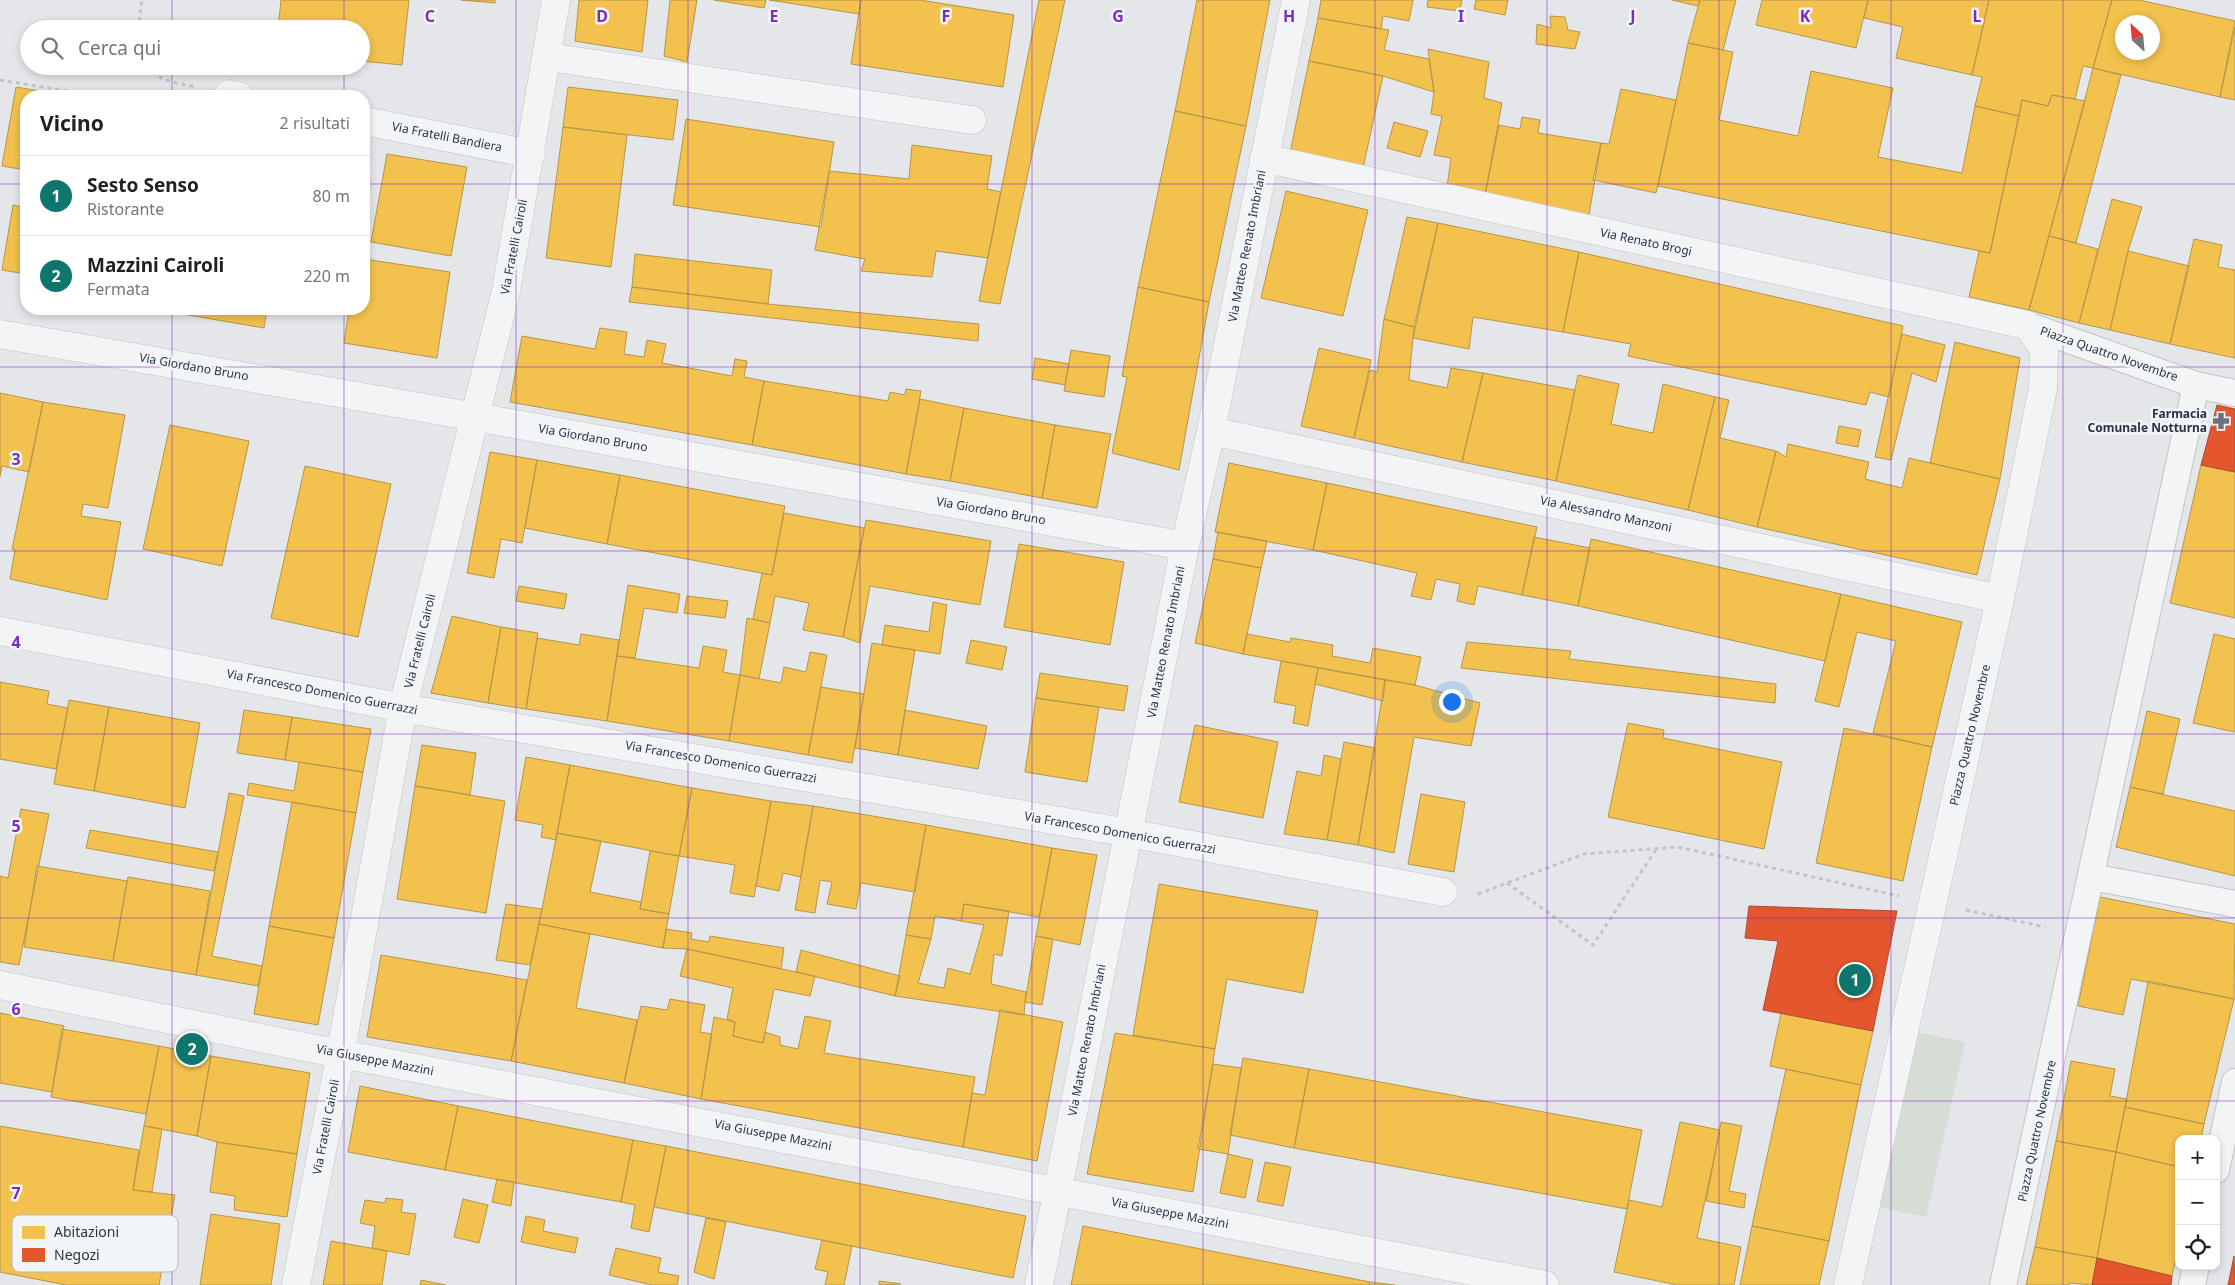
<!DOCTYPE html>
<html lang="it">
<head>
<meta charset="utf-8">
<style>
	body { margin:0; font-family:"Noto Sans",sans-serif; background:#f6f6f6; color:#202124 }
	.controls { position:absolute; right:15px; bottom:15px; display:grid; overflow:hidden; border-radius:10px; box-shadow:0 2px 8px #0003 }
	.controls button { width:45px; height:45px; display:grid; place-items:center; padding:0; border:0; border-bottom:1px solid #e0e0e0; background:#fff; color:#202124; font:25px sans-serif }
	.compass { position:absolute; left:2115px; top:15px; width:45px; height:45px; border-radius:50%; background:#fff; box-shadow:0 2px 8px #0003; rotate:334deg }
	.you { position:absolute; left:1451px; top:701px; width:18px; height:18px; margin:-12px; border:4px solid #fff; border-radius:50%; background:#1a73e8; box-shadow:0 0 0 8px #1a73e833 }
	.badge { display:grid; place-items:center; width:32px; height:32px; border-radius:50%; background:#0f766e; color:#fff; font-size:16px; font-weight:700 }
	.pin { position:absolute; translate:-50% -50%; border:2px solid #fff; box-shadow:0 1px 5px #0006 }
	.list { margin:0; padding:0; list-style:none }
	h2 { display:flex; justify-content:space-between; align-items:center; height:65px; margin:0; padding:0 20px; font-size:21px }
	h2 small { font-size:16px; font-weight:400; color:#757577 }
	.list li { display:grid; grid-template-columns:32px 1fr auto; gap:15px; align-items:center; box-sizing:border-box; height:80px; padding:0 20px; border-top:1px solid #e0e0e0 }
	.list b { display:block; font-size:19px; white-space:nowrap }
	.list p { margin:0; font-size:16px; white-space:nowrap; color:#757577 }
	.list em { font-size:16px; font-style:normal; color:#757577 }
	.icon { flex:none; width:28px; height:28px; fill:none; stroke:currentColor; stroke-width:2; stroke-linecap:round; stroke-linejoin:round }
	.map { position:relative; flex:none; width:2235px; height:1285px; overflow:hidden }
	.search { position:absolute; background:#fff; box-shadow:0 2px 8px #0003; left:20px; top:20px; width:350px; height:55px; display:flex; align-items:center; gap:12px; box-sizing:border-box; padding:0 18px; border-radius:28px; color:#757577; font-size:19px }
	.panel { position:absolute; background:#fff; box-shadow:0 2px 8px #0003; left:20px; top:90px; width:350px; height:225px; border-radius:20px }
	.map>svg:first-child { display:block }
</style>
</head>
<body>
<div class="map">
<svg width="2235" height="1285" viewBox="0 0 2235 1285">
	<rect width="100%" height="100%" fill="#e4e6e9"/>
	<path fill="#d5ddd4" d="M1916,1032L1965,1042L1926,1217L1878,1207Z"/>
	<path fill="#f2c14e" stroke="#b6964b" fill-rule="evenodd" d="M281,0H409L402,65L361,61V29H278Z
		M461,0H495V3Z
		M579,0H648L642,52L575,41Z
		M670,0H697L687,62L664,56Z
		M714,0H766L764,8Z
		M769,0H861L859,14Z
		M861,0H920L1014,15L1003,87L851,64Z
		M1039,0H1065L1000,304L979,301Z
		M1197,0H1270L1246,126L1175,111Z
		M1321,0H1413L1409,21L1383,16L1381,29L1318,18Z
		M1428,0H1462L1460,11L1427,7Z
		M1476,0H1508L1505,15L1474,9Z
		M1672,0H1700L1698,6Z
		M1700,0H1736L1723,50L1688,43Z
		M1762,0H1868L1856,48L1756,25Z
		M1868,0H1989L1972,75L1896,58L1903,27L1864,18Z
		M1989,0H2112L2093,68L2083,66L2075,99L2052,95L2048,106L2022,100L2019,116L1975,106L1982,77L1972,75Z
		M2112,0H2139L2235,21L2220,97L2093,68ZM2122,22H2152V52H2122Z
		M1550,16L1565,17L1568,30L1580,32L1575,49L1536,44L1537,24L1551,28Z
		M1318,18L1389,30L1384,50L1429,59L1434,92L1383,76L1309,61Z
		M2235,27V100L2220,97Z
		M1688,43L1733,52L1719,120L1798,136L1811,71L1893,88L1878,157L1962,173L1975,106L2019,116L1990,253L1658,186Z
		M1428,49L1489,62L1484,98L1502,103L1485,195L1447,187L1451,158L1434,155L1442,116L1431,114L1434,92Z
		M1309,61L1383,76L1363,168L1290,153Z
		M2093,68L2121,75L2076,243L2049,236Z
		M16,87L70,96H26V170L2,166Z
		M568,87L678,100L673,140L563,127Z
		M1621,89L1676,100L1656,193L1593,180L1601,143L1609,144Z
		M2052,95L2085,101L2029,310L1969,297L1979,251L1990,253L2022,100L2048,106Z
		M1175,111L1246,126L1209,302L1138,287Z
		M1522,117L1540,120L1538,133L1601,143L1589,215L1485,195L1499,125L1520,129Z
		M686,119L834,142L821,227L673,205Z
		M1394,122L1428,131L1420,157L1387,148Z
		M563,127L627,135L611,267L546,258Z
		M912,145L992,156L987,189L1001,192L988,258L936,251L932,277L861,271L865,259L815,250L829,171L909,179Z
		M387,154L467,167L451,256L371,242Z
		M1286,191L1368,210L1343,316L1261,298Z
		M2112,199L2142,207L2128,251L2110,330L2079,323Z
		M13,205L26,208V274L2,270Z
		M1407,217L1438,223L1414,327L1384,319Z
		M1438,223L1579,252L1563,332L1473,317L1469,349L1413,338Z
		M2049,236L2098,249L2079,323L2029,310Z
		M2194,239L2222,245L2218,267L2235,270V358L2170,344Z
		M2128,251L2189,266L2170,344L2110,330Z
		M1579,252L1903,326L1889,397L1870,392L1866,405L1628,356L1631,344L1563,332Z
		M635,254L772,270L768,304L632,287Z
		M364,259L450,272L437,358L344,343L349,309H364Z
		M632,287L768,304L979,324L978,341L629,302Z
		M1138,287L1209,302L1179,470L1112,453L1127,377L1122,376Z
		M153,309H267L264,328Z
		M1384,319L1414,327L1409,380L1447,388L1451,368L1483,373L1462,462L1354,438L1370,370L1377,372Z
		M600,328L627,332L624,354L644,357L647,340L666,344L662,363L732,376L735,359L747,361L744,377L764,381L752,445L510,402L522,336L595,349Z
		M1902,334L1945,345L1936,382L1912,373L1891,460L1875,457Z
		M1955,342L2020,358L2000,479L1930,463Z
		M1319,348L1371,360L1354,438L1301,426Z
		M1071,350L1110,356L1104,397L1064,391Z
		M1035,358L1069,364L1065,385L1032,379Z
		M1483,373L1575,390L1556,481L1462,462Z
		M1578,375L1619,384L1611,424L1653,433L1663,384L1715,397L1688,510L1556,481Z
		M764,381L888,401L890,392L905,395L906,389L921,391L906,474L752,445Z
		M0,393L43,402L29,472L2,466L0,477Z
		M1715,397L1729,400L1720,438L1776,451L1757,527L1688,510Z
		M920,399L964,408L950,481L906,474Z
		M43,402L125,415L108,508L83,504L81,516L121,522L107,600L10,579L15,550L12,549Z
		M964,408L1055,425L1042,498L950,481Z
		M170,425L249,441L222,566L143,549Z
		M1055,425L1111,434L1097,508L1042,498Z
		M1839,426L1861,430L1858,447L1836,443Z
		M1788,444L1869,462L1865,479L1902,488L1909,458L2000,479L1977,575L1757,527L1776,451L1786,457Z
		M490,452L537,460L522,543L501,539L494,578L467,573Z
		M537,460L620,475L607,544L525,528Z
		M1229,463L1327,483L1313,550L1215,532Z
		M2201,465L2235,472V618L2170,603Z
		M305,466L391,484L358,637L271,618Z
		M620,475L785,506L772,575L607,544Z
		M1327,483L1537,527L1522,595L1478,586L1474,605L1457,601L1460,584L1436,579L1431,600L1411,596L1417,573L1313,550Z
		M784,513L864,528L843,637L803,630L809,603L775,596L770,623L753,619L762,573L772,575Z
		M866,520L991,541L980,605L870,586L860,643L843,637Z
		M1218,532L1267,541L1261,568L1213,559Z
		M1534,537L1590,548L1578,606L1522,595Z
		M1591,539L1841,594L1825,661L1578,606Z
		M1019,544L1124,562L1110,645L1004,627Z
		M1213,559L1261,568L1243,654L1195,643Z
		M628,585L680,594L677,613L644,608L635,658L617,656Z
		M519,586L567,594L564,609L516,601Z
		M1841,594L1962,622L1932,747L1873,733L1896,641L1857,632L1839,707L1815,701Z
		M687,596L728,601L725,618L684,613Z
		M933,602L947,605L940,654L882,645L885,625L929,632Z
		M452,616L501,627L488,703L431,693Z
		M747,618L770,623L759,679L740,675Z
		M501,627L538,633L526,709L488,703Z
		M581,634L619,640L607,721L526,709L537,638L579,645Z
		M1247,634L1290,642L1291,638L1333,645L1332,656L1370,663L1373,648L1421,657L1415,685L1243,654Z
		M2214,634L2235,639V732L2193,723Z
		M971,640L1007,647L1002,670L966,663Z
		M1467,642L1571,651L1569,659L1776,684L1775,703L1461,668Z
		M872,643L915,650L898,755L855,748Z
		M703,646L727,650L723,672L740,675L729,741L607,721L617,656L699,668Z
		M810,652L827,655L808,755L729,741L740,675L781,683L784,667L806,672Z
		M1281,661L1318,668L1308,726L1293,723L1296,706L1274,702Z
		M1318,668L1385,680L1383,701L1315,684Z
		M1040,673L1128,686L1124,711L1036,698Z
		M1385,680L1415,685L1480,703L1471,746L1414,737L1394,853L1358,845Z
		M0,682L49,691L47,704L68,708L56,769L0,759Z
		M821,687L864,694L852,763L808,755Z
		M1036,698L1099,707L1087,782L1025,772Z
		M69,700L109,707L94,791L54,784Z
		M109,707L200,723L185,808L94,791Z
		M244,710L292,717L285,760L237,753Z
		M905,710L987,726L978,769L898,755Z
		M2147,711L2180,719L2163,794L2130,787Z
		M292,717L371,729L363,772L285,760Z
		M1628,723L1664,730L1663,738L1782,762L1764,849L1608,817Z
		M1195,725L1278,742L1263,818L1179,802Z
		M1844,728L1932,747L1903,881L1816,863Z
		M1344,742L1375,748L1358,845L1327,840Z
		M422,745L476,753L470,795L415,786Z
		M1324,755L1341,759L1327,840L1284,834L1297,771L1321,776Z
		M526,757L570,765L556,840L541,837L543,825L515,820Z
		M299,762L363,772L356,813L247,795L249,783L294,791Z
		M570,765L692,788L679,856L557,833Z
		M415,786L505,801L486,913L397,899Z
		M2130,787L2235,811V876L2116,847Z
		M692,788L771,801L754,897L730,893L735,865L679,856Z
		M229,793L244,796L212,956L262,966L258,986L196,975Z
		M1421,794L1465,802L1454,872L1408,864Z
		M771,801L813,806L801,877L783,873L779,891L756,886Z
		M292,802L356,813L334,938L269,926Z
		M813,806L926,825L915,892L861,883L856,909L827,904L832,882L820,880L815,913L795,910Z
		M21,809L49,814L19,965L0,962V876L8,878Z
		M926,825L1052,848L1039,917L964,904L961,921L935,916L931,939L906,935Z
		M90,830L218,852L214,871L86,848Z
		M557,833L601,841L590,892L641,902L640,909L669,914L663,948L539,924Z
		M1052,848L1097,855L1080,945L1036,936Z
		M650,851L679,856L669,914L640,909Z
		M37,866L127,881L113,961L24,947Z
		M128,877L210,891L196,975L113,961Z
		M1159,884L1318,911L1303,993L1227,979L1215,1049L1133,1035Z
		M2100,897L2235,924L2234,999L2131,979L2123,1015L2078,1006Z
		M506,904L542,909L530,965L496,960Z
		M964,904L1009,911L1002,956L994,954L991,984L1026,992L1024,1015L895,996L906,935L931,939L918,983L944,988L948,968L970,974L984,925L961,921Z
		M539,924L590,934L576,1008L637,1020L624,1083L511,1061Z
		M269,926L334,938L318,1025L254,1014Z
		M666,929L692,933L691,939L709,942L710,936L784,948L781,969L687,949L663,948Z
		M1036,936L1053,939L1042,1005L1025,1002Z
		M687,949L815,976L810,996L774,989L763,1043L733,1036L735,1022L727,1019L733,988L680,976Z
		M801,950L900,976L895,996L796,972Z
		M381,955L527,980L511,1061L367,1037Z
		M2148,981L2234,999L2204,1124L2125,1107Z
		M670,999L705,1005L700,1032L712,1034L701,1099L624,1083L641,1006L667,1010Z
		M1000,1010L1063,1022L1037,1161L963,1147L972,1093L985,1095Z
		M0,1013L64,1026L52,1092L0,1083Z
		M1781,1013L1873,1031L1861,1085L1770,1066Z
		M805,1016L831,1021L824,1053L975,1077L963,1147L701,1099L714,1017L735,1022L733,1036L763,1043L765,1032L780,1037V1045L798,1049Z
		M62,1029L159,1046L146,1114L51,1097Z
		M1115,1033L1215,1049L1193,1192L1087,1174Z
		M159,1046L211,1056L197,1136L144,1126Z
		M211,1056L310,1073L297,1154L217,1142L197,1136Z
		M1243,1058L1309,1069L1294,1148L1230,1135Z
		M2071,1061L2115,1069L2110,1096L2127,1099L2116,1152L2056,1141Z
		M1213,1064L1241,1068L1228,1154L1198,1149Z
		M1309,1069L1642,1130L1627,1209L1294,1148Z
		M1786,1069L1861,1085L1829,1241L1752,1226Z
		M360,1086L458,1106L445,1170L348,1152Z
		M458,1106L633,1140L621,1202L445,1170Z
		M2125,1107L2204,1124L2201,1139H2179V1167L2116,1152Z
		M1680,1122L1720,1130L1697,1238L1741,1247L1734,1285H1677L1614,1272L1629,1200L1662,1207Z
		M1721,1122L1742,1126L1729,1191L1746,1194L1744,1208L1706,1201Z
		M0,1126L139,1150L133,1190L175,1195L159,1285H66L0,1272Z
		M144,1126L162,1129L152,1192L133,1190Z
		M633,1140L666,1146L649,1232L631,1228L635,1205L621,1202Z
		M2056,1141L2116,1152L2097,1258L2035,1247Z
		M217,1142L297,1154L287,1217L234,1210L235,1196L210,1192Z
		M666,1146L1026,1216L1013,1278L654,1207Z
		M2116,1152L2179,1167V1245L2172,1276L2097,1258Z
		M1228,1154L1253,1160L1245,1198L1220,1193Z
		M1265,1162L1291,1167L1283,1206L1257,1201Z
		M497,1179L514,1182L511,1206L492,1202Z
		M386,1198L403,1200L401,1212L416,1214L409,1255L372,1248L375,1226L360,1223L365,1200L385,1203Z
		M463,1199L488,1205L479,1243L454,1237Z
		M211,1214L280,1224L271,1285H200Z
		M526,1216L545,1220L543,1231L578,1238L575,1253L521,1242Z
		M706,1218L726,1222L714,1279L694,1272Z
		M1083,1226L1370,1282L1369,1285H1071Z
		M1752,1226L1829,1241L1819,1285H1740Z
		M822,1240L852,1246L844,1285H825L828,1272L815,1269Z
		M331,1241L387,1251L382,1285H323Z
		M2035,1247L2097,1258L2092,1285L2069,1283V1285H2026Z
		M616,1248L661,1258L658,1272L679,1276L677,1285H652L609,1275Z
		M421,1280L446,1285H420Z
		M879,1281L901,1284L879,1285Z
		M1370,1282L1395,1285H1369Z"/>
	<path fill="#e4572e" stroke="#ac4c35" d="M2217,405L2235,409V472L2201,465Z
		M1749,906L1897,911L1873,1031L1763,1010L1778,941L1745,938Z
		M2234,1256L2235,1285H2228Z
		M2097,1258L2172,1276L2171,1285H2092Z"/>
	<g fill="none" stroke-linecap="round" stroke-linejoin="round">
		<g stroke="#c2c4c7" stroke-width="28">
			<path id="pedestrian" d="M2196,385L2235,393
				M2092,877L2235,904
				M2216,1170L2235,1082
				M2003,1285L2196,385L2027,325
				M2192,1285L2196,1266"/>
		</g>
		<g stroke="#c2c4c7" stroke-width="29">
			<path id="minor" d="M548,57L972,120
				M229,94L239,96
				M364,121L531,154
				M1264,158L2027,325L2044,349L2043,388L2000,599L1848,1285
				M0,334L476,417L1185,546
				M1211,431L2000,599
				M0,631L420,711L1129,833L1443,892
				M0,985L300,1046L1545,1285
				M296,1285L338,1068L403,707L506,291L556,0
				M1039,1285L1185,546L1211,431L1296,0"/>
		</g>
		<path stroke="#c3c4c9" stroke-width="3" stroke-dasharray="4 4" stroke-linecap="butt" d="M138,29L142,0
			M147,66C159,82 178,83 197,87
			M0,80L98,96
			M1507,883L1593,945L1657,848
			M1478,894L1584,854L1678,847L1899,896
			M1966,910L2045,927"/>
		<use href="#pedestrian" stroke="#f3f4f6" stroke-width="26"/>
		<use href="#minor" stroke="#f3f4f6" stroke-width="28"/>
	</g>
	<path fill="none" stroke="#7b2cbf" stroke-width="1" stroke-opacity="0.55" d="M172,0V29M344,0V29M516,0V1285M688,0V1285M860,0V1285M1032,0V1285M1203,0V1285M1375,0V1285M1547,0V1285M1719,0V1285M1891,0V1285M2063,0V1285M172,66V96M344,66V96M0,184H26M364,184H2235M172,309V1285M344,309V1285M0,367H2235M0,551H2235M0,734H2235M0,918H2235M0,1101H2235"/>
	<defs>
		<g id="pharmacy-bare" transform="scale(1.35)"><path d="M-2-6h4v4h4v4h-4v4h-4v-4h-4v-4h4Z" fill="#6b727e" stroke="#f2f5f8" stroke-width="2.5" paint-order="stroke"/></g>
	</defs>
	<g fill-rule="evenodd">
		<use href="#pharmacy-bare" x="2221" y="421"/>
	</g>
	<g text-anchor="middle" stroke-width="5" stroke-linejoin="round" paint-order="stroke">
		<g font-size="12" fill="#2a3344" stroke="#f2f5f8">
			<text transform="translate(447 137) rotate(11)" y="4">Via Fratelli Bandiera</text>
			<text transform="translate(1646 242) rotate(12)" y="4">Via Renato Brogi</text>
			<text transform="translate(1247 246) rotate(-79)" y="4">Via Matteo Renato Imbriani</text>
			<text transform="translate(514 247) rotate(-79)" y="4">Via Fratelli Cairoli</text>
			<text transform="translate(2109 354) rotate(19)" y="4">Piazza Quattro Novembre</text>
			<text transform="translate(194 367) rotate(10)" y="4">Via Giordano Bruno</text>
			<text transform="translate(593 438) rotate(10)" y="4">Via Giordano Bruno</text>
			<text transform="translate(991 511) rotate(10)" y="4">Via Giordano Bruno</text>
			<text transform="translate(1606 514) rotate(12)" y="4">Via Alessandro Manzoni</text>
			<text transform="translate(420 641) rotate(-76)" y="4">Via Fratelli Cairoli</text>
			<text transform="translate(1166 642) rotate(-79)" y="4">Via Matteo Renato Imbriani</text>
			<text transform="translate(322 692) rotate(11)" y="4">Via Francesco Domenico Guerrazzi</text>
			<text transform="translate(1970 735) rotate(-77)" y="4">Piazza Quattro Novembre</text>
			<text transform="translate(721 762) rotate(10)" y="4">Via Francesco Domenico Guerrazzi</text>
			<text transform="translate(1120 833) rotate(10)" y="4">Via Francesco Domenico Guerrazzi</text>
			<text transform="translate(1087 1040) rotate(-79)" y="4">Via Matteo Renato Imbriani</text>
			<text transform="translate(375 1060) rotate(11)" y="4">Via Giuseppe Mazzini</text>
			<text transform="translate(326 1127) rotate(-79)" y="4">Via Fratelli Cairoli</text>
			<text transform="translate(2037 1131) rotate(-78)" y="4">Piazza Quattro Novembre</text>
			<text transform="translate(773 1135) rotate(11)" y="4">Via Giuseppe Mazzini</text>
			<text transform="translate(1170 1213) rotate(11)" y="4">Via Giuseppe Mazzini</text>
		</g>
		<g font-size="12" font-weight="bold" fill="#2a3344" stroke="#f2f5f8" text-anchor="end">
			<text x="2207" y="418">Farmacia<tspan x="2207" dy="14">Comunale Notturna</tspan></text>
		</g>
	</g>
	<rect x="12" y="1215" width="166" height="57" rx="8" fill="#f2f5f8" stroke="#b6bbc2" stroke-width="1"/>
	<rect x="22" y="1226" width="23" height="13" fill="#f2c14e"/>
	<rect x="22" y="1248" width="23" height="14" fill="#e4572e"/>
	<g font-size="14" fill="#2a3344">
		<text x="54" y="1237">Abitazioni</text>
		<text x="54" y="1260">Negozi</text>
	</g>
	<g font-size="16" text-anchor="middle" font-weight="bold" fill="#7b2cbf" stroke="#f2f5f8" stroke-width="5" stroke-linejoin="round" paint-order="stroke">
		<text x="430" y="22">C</text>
		<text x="602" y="22">D</text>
		<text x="774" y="22">E</text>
		<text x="946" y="22">F</text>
		<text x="1118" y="22">G</text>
		<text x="1289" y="22">H</text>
		<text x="1461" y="22">I</text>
		<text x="1633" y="22">J</text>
		<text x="1805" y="22">K</text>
		<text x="1977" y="22">L</text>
		<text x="16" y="465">3</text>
		<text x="16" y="648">4</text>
		<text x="16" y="832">5</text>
		<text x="16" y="1015">6</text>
		<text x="16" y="1199">7</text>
	</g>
</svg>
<div class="controls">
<button>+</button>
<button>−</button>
<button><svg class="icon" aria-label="locate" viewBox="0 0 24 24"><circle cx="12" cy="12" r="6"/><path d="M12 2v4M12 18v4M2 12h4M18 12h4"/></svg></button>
</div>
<svg class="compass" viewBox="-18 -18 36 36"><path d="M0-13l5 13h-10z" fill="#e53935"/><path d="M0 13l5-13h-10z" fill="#757577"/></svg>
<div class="you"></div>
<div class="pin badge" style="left:1855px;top:980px">1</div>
<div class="pin badge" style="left:192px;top:1049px">2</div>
<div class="search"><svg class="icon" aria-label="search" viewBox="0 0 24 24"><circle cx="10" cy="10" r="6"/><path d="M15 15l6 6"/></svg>Cerca qui</div>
<section class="panel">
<h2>Vicino<small>2 risultati</small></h2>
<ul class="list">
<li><span class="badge">1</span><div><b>Sesto Senso</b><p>Ristorante</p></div><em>80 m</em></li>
<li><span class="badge">2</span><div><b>Mazzini Cairoli</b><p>Fermata</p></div><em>220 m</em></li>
</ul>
</section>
</div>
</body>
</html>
